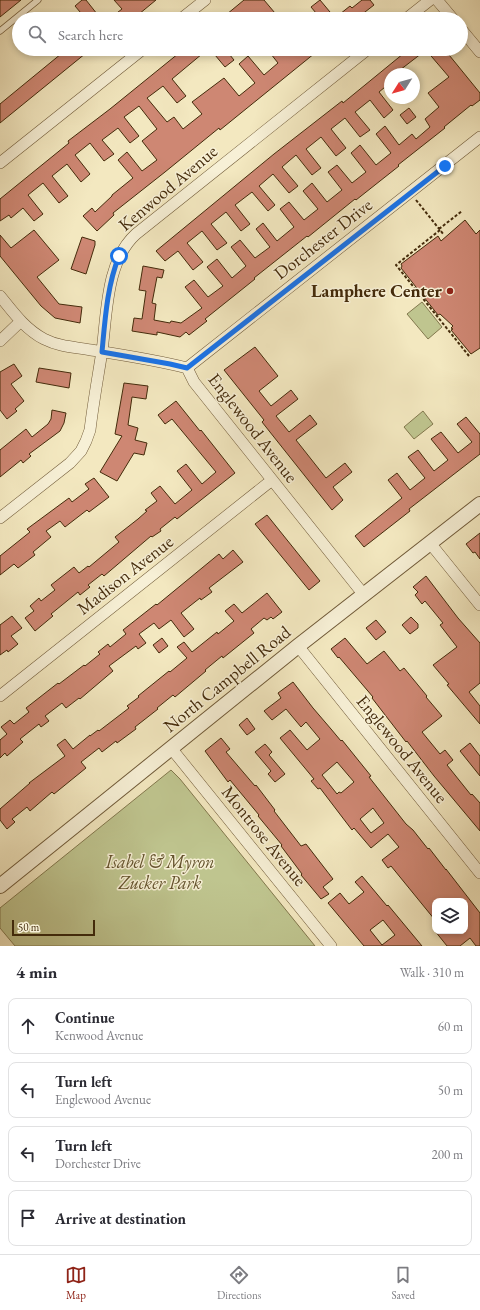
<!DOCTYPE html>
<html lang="en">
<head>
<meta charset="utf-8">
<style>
	body { margin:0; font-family:"EB Garamond",serif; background:#f7f7f7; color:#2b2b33 }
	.controls { position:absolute; right:12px; bottom:12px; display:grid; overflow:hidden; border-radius:8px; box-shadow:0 2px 6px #0003 }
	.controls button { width:36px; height:36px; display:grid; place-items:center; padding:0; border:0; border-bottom:1px solid #e1e1e2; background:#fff; color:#2b2b33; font:20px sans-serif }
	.compass { position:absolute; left:384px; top:68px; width:36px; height:36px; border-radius:50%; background:#fff; box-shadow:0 2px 6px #0003; rotate:233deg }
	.scale { position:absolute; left:12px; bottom:10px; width:83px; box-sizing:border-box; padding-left:4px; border:2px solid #442b0b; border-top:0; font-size:11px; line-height:14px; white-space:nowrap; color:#442b0b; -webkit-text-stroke:3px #f7f0d6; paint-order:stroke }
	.stop { position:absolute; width:12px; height:12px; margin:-9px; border:3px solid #1a73e8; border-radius:50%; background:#fff }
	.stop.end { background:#1a73e8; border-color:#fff; box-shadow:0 1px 4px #0008 }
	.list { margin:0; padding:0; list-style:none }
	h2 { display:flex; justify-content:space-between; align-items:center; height:52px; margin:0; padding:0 16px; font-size:17px }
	h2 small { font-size:13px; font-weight:400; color:#7c7c81 }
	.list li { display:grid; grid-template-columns:26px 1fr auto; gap:12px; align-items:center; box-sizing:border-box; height:56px; margin:0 8px 8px; padding:0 8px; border:1px solid #e1e1e2; border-radius:8px }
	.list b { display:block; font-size:15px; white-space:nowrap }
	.list p { margin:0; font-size:13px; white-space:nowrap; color:#7c7c81 }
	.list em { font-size:13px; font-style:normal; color:#7c7c81 }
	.icon { flex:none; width:22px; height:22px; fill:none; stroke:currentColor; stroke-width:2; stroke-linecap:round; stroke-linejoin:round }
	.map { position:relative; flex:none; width:480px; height:946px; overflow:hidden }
	.search { position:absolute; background:#fff; box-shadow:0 2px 6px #0003; left:12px; right:12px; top:12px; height:44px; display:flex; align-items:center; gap:10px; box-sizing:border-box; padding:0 14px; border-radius:22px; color:#7c7c81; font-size:15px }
	.sheet { height:308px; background:#fff }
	nav { display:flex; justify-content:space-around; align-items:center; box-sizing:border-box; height:56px; border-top:1px solid #e1e1e2; background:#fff; font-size:11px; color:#7c7c81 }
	nav a { display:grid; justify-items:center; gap:2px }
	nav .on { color:#8f2418 }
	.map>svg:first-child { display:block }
</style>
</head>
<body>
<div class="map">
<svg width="480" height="946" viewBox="0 0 480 946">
	<rect width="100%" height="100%" fill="#f3e8c0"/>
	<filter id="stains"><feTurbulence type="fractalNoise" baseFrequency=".005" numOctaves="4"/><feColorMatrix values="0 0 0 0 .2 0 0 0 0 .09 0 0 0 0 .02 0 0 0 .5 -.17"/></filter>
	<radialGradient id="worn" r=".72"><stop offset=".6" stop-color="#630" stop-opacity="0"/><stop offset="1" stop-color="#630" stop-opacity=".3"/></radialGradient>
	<path fill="#bfc58f" stroke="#82784d" d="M422,302L442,327L428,339L407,314Z
		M423,411L433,424L414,439L404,427Z
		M171,770L180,779L315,946H15L0,928V908Z"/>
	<path fill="#ce8773" stroke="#442b0b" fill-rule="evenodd" d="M0,0H21L0,17Z
		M82,0H86L101,19H86L75,6Z
		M114,0H156L133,19H109L122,9Z
		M244,0H264L280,19H221Z
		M320,0L335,18L350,6L352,8L362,0H370L374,5L356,19H321L311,7Z
		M67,49H91L0,123V104Z
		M184,49H208L172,79L186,96L177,103L163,86L147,98L167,122L174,117L183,129L202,114L192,102L224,78L239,96L255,83L239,64L248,56L264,75L278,63L267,49H320L220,130L219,128L165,172L113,213L114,215L97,231L83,216L92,208L95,212L112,196V195L133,178L118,160L127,152L142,171L157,160L142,141L157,129L139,106L124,117L139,136L130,143L118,128L102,140L114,154L104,161L90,143L75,155L90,174L81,182L67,164L52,176L68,196L59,203L43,183L28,195L43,214L34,221L23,208L11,218L9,215L0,221V199L69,143L68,141L110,109Z
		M210,49H225L234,60L225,67Z
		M409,49H446L445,50L480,93V100L472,106L471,105L444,127L445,128L398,165L399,166L380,181L356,200L355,199L308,237L307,236L254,278L255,279L205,319L207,321L189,335L186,332L180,337L157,332V335L132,331L134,318L142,319L146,291L139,290L143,266L164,270L162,278L157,277L152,303L156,304L154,320L170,323L171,321L181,323L202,308L185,287L194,280L208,297L223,286L207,267L217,259L232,278L246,266L231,247L240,240L255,258L270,247L256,229L263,223L277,241L294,227L280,209L289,202L304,220L318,209L303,191L312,183L327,202L342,190L328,172L337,165L352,183L366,172L351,153L360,145L376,165L391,153L376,134L385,126L399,145L412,134L416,139L430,127L425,119L439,107L428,93L449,77L426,50L400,70L403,74H390V83L379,92L393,110L384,118L370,100L355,112L370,130L360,137L345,118L331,129L346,148L336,156L321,137L306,149L321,168L312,175L296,155L282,167L298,186L289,193L273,174L259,186L275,205L268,211L252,192L235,205L250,224L241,231L226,212L211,224L227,243L217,250L202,231L187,243L203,262L193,270L178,251L165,261L156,251L274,154L342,101L343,103Z
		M409,108L416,117L407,124L400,115Z
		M465,220L476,234L480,230V348L471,354L451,330L453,329L451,328L453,326L440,314L438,315L401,268L402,266L401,264L438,236L441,241Z
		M34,230L59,260L37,277L59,304L82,307L80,323L55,318L41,306L0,256V235L11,248Z
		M82,237L95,241V245L86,274L71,269Z
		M255,347L278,376L259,391L271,406L291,390L298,399L276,416L289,432L310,415L317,424L296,440L326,478L345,463L352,472L333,487L343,500L332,510L262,422L264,420L224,370Z
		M14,364L22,376L11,384L24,401L15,409L17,411L7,419L0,410V372Z
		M39,368L71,373L69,388L36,382Z
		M124,383L148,386L146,399L132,397L128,425L138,428L135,440L147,443L144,455L134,453L117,481L100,472L122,436L115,434Z
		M176,401L200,431L201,430L235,473L177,519L175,517L160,529L161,531L152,537L151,536L104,576L102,574L88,585L90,587L80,595L78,592L51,614L53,616L35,631L25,618L34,611L30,606L39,598L41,601L55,590L51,585L74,567L79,573L88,566L89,567L119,542L115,537L138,519L147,511L145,510L157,501L151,493L160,486L175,504L192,490L177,471L186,464L202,484L216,472L172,419L165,424L158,415Z
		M52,410L66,413L64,423L60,431L29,454L31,456L23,463L21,460L0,477V450L26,429L32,437L48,424L51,419Z
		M466,417L480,434V454L409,509L410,511L364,547L355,536L402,498L388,480L397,473L410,490L425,478L408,457L418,450L434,471L448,460L431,439L441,432L458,453L472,442L457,424Z
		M94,478L109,497L89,512L87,510L65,527L60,521L46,531L51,537L33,552L35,555L18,568L14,564L0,575V556L30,532L27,529L69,498L72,502L89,489L85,484Z
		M267,515L320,581L309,590L255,524Z
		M480,533V559L475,552L473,553L466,544Z
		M233,550L243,562L209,588L212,592L201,600L200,598L181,613L194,629L184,637L171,620L159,629L154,623L139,634L146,643L138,649L136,646L109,666L113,671L80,699L79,698L66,708L62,703L45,716L49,721L41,727L39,724L20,739L23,742L7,756L5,753L0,758V740L7,734L1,727L10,720L14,724L29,712L26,708L58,683L59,684L84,665L85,666L100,654L98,652L108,644L110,647L126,634L123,630L156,604L157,605L219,554L223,559Z
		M426,576L458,618L480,643V683L469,692L480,706V724L447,685L449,684L433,665L457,647L440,625L443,623L425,601L422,604L415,595L418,592L413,587Z
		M267,593L282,612L273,619L271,617L267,620L264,618L251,629L254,633L223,658L222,656L205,670L206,671L175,697L173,695L157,708L158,709L135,727L136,729L117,743L116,741L102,752L99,748L81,762L86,768L54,794L52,792L30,811L27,807L12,819L15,822L7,829L0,820V809L30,783H29L65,756L57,745L65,739L73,749L90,735V736L98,730L99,731L129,708L127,706L139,697L138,696L169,671L170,672L187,658L177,647L184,642L192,652L217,632L218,634L234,621L225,611L234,604L242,613Z
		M12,616L22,628L11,636L18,644L8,652L7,650L0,655V625Z
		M411,617L418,624V628L410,634L402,625Z
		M376,620L386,632L376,640L366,628Z
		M162,638L168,646L159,653L153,645Z
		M345,638L367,664L384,651L400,671L404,668L427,696L426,697L442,716L422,732L440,754L445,750L453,760L447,765L471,795L472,794L480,803V831L434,776L407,741L406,742L372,698L373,697L339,657L338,658L331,649Z
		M293,682L313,708L331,729L341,741L342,740L371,776L369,777L406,824L413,830L428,849L429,848L446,870V869L480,913V946H476L470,938L460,946H447L435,931H465V900L463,901H435V920L391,866L388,868L382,860L399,847L388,834L371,848L354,828L352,830L320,788L318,789L311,781L314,779L280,738L290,730L307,750L320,739L306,722L301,727L286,709L272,720L264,711L281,698L278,693ZM337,762L354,782L341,793L339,792L337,794L322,775ZM373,808L384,823L371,833L360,819Z
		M247,718L255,729L247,735L239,725Z
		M221,738L230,749L226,752L255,786L256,785L275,810L274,811L301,846L306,844L333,879L323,887L329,894L321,899L301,875L302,874L281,846L282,845L258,816L259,815L230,780L228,782L205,751Z
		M470,743L480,756V776L460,751Z
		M265,744L272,752L269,755L285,774L275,782L268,774L271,771L255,752Z
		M362,876L387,906L388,905L422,946H364L328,903L340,893L349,904L364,892L355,882ZM383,920L395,935L382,945L370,930Z"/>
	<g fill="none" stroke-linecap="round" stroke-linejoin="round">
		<g stroke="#705a38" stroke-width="7">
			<path id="service" d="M0,31L38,0"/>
		</g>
		<g stroke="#705a38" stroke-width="12">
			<path id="minor" d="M437,0L453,19
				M181,19L205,0
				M406,19L430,0
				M461,29L480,52
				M0,163L143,49
				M0,296C13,312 25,329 44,339C60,347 74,347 91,350C123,355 156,360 187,368L194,382L364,595
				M0,341L21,321
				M187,368L480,137
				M0,518L70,463L81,451L86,441L90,430C93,404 98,377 102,351C107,313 106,261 136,234L368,49
				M430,543L480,605
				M298,646L480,873
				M0,696L272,480
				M171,748L331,946"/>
		</g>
		<g stroke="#705a38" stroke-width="16">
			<path id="tertiary" d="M0,886L298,646L480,504"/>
		</g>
		<path stroke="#442b0b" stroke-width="2" stroke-dasharray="3 2" stroke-linecap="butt" d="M416,200L444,235
			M439,229L462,211
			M440,230L396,265L469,356"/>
		<use href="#service" stroke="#f7f0d6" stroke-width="5.5"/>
		<use href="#minor" stroke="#f7f0d6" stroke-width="11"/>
		<use href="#tertiary" stroke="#f7f0d6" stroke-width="14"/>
	</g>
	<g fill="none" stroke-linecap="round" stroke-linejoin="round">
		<path stroke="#1a73e8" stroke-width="5" d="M119,256C107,286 105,320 102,352L170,364L187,368L445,166"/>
	</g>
	<circle fill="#8f2418" stroke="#f7f0d6" stroke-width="1.5" cx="450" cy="291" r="4"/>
	<g text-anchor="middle" stroke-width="3" stroke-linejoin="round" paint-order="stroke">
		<g font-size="18" fill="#442b0b" stroke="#f7f0d6">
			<text transform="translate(168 188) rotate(-40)" y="6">Kenwood Avenue</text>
			<text transform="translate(323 239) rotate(-38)" y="6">Dorchester Drive</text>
			<text transform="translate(253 428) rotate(52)" y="6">Englewood Avenue</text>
			<text transform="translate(125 575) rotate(-38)" y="6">Madison Avenue</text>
			<text transform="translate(227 679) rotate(-39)" y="6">North Campbell Road</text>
			<text transform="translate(402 749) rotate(51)" y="6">Englewood Avenue</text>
			<text transform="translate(264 836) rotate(51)" y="6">Montrose Avenue</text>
		</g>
		<g font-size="18" font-weight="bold" fill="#442b0b" stroke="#f7f0d6" text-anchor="end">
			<text x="442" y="297">Lamphere Center</text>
		</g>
		<g font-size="18" font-style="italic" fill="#63522c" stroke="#f7f0d6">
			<text x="160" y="868">Isabel &amp; Myron<tspan x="160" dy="21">Zucker Park</tspan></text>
		</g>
	</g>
	<rect width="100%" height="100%" filter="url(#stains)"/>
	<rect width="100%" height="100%" fill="url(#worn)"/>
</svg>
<div class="controls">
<button><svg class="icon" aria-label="layers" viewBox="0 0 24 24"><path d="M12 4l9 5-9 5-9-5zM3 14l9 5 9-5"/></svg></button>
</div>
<svg class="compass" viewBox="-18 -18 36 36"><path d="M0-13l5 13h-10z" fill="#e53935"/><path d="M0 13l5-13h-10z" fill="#7c7c81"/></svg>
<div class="scale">50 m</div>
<div class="stop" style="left:119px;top:256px"></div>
<div class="stop end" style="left:445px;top:166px"></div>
<div class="search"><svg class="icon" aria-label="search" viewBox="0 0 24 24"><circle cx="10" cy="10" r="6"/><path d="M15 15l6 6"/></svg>Search here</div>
</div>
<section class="sheet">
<h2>4 min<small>Walk · 310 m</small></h2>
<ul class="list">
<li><svg class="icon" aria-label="ahead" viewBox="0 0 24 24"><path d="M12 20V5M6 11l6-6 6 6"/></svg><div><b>Continue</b><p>Kenwood Avenue</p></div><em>60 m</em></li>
<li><svg class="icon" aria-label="left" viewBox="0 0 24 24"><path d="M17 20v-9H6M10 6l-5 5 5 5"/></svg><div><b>Turn left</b><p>Englewood Avenue</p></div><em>50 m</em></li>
<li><svg class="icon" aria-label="left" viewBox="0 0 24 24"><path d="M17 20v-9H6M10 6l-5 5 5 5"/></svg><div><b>Turn left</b><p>Dorchester Drive</p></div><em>200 m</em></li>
<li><svg class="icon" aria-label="arrive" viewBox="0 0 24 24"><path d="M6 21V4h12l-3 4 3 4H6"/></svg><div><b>Arrive at destination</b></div></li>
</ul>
</section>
<nav>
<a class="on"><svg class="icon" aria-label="map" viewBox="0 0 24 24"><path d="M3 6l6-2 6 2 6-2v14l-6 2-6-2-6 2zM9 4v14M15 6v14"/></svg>Map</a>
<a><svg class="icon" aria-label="directions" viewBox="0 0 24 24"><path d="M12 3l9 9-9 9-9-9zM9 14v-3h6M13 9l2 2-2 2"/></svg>Directions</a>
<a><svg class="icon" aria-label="saved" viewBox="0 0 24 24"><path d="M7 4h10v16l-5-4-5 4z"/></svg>Saved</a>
</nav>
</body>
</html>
